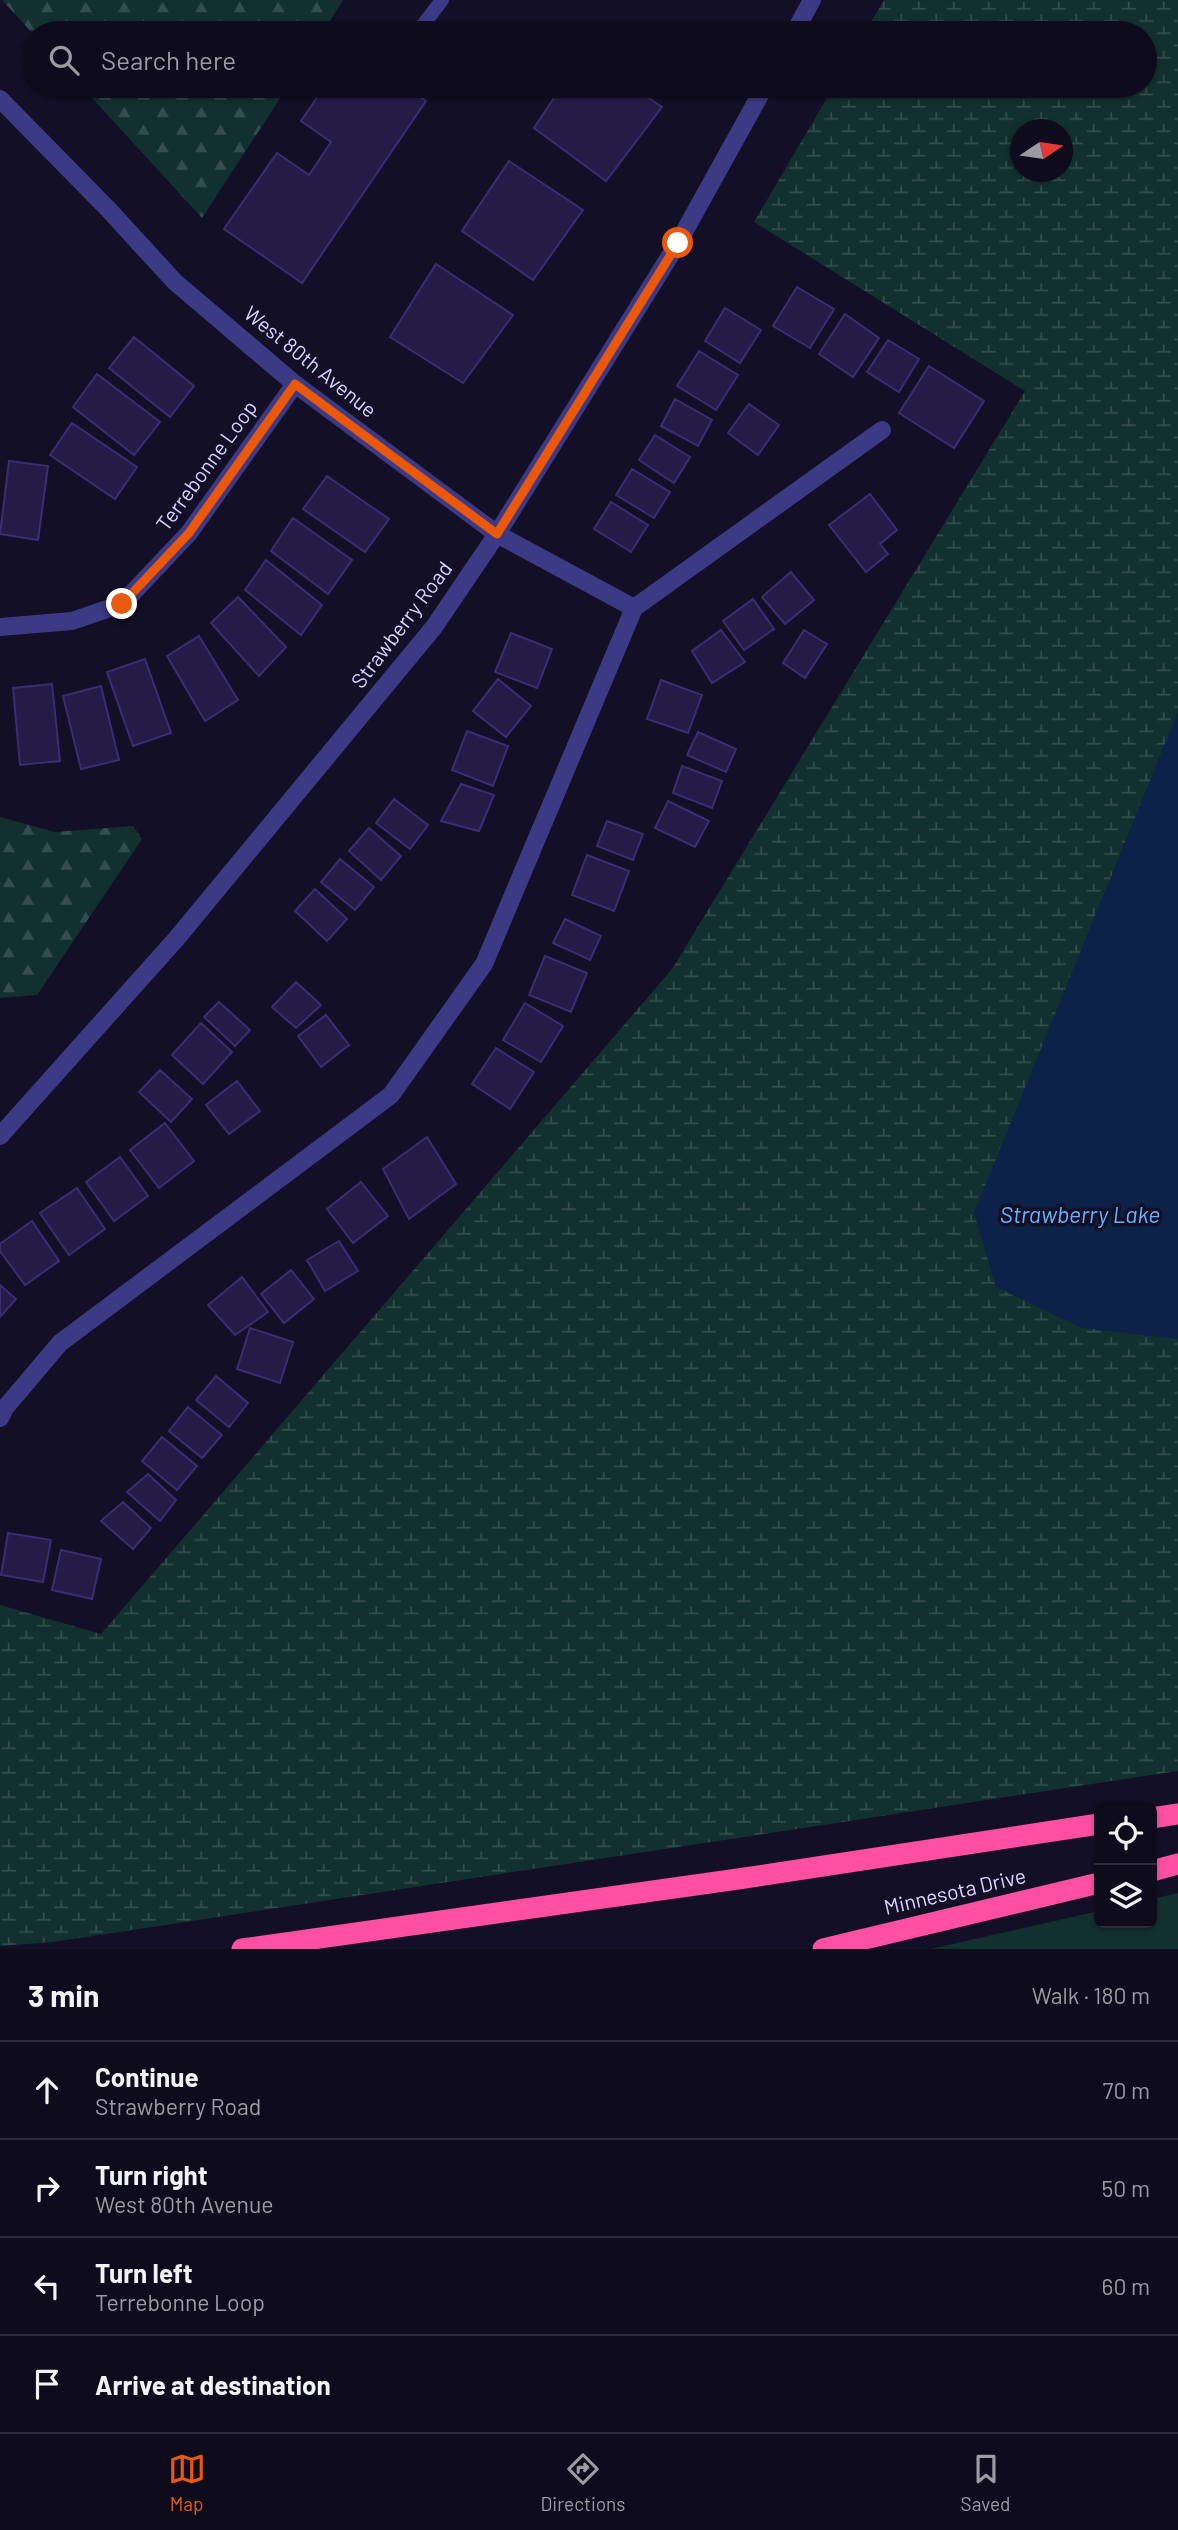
<!DOCTYPE html>
<html lang="en">
<head>
<meta charset="utf-8">
<style>
	body { margin:0; font-family:Barlow,sans-serif; background:#171425; color:#f1f3f6 }
	.controls { position:absolute; right:21px; bottom:21px; display:grid; overflow:hidden; border-radius:10px; box-shadow:0 2px 5px #0004 }
	.controls button { width:63px; height:63px; display:grid; place-items:center; padding:0; border:0; border-bottom:2px solid #2e2b3b; background:#0e0b1c; color:#f1f3f6; font:35px sans-serif }
	.compass { position:absolute; left:1010px; top:119px; width:63px; height:63px; border-radius:50%; background:#0e0b1c; box-shadow:0 2px 5px #0004; rotate:77deg }
	.stop { position:absolute; width:21px; height:21px; margin:-16px; border:5px solid #ea580c; border-radius:50%; background:#fff }
	.stop.end { background:#ea580c; border-color:#fff; box-shadow:0 2px 7px #0008 }
	.list { margin:0; padding:0; list-style:none }
	h2 { display:flex; justify-content:space-between; align-items:center; height:91px; margin:0; padding:0 28px; font-size:30px }
	h2 small { font-size:23px; font-weight:400; color:#9b9ba3 }
	.list li { display:grid; grid-template-columns:46px 1fr auto; gap:21px; align-items:center; box-sizing:border-box; height:98px; padding:0 28px; border-top:2px solid #2e2b3b }
	.list b { display:block; font-size:26px; white-space:nowrap }
	.list p { margin:0; font-size:23px; white-space:nowrap; color:#9b9ba3 }
	.list em { font-size:23px; font-style:normal; color:#9b9ba3 }
	.icon { flex:none; width:38px; height:38px; fill:none; stroke:currentColor; stroke-width:2; stroke-linecap:round; stroke-linejoin:round }
	.map { position:relative; flex:none; width:1178px; height:1949px; overflow:hidden }
	.search { position:absolute; background:#0e0b1c; box-shadow:0 2px 5px #0004; left:21px; right:21px; top:21px; height:77px; display:flex; align-items:center; gap:18px; box-sizing:border-box; padding:0 24px; border-radius:38px; color:#9b9ba3; font-size:26px }
	.sheet { height:483px; background:#0e0b1c }
	nav { display:flex; justify-content:space-around; align-items:center; box-sizing:border-box; height:98px; border-top:2px solid #2e2b3b; background:#0e0b1c; font-size:19px; color:#9b9ba3 }
	nav a { display:grid; justify-items:center; gap:4px }
	nav .on { color:#ea580c }
	.map>svg:first-child { display:block }
</style>
</head>
<body>
<div class="map">
<svg width="1178" height="1949" viewBox="0 0 1178 1949">
	<defs>
		<pattern id="forest-firs" width="22" height="20" patternUnits="userSpaceOnUse" patternTransform="scale(1.75)"><rect width="22" height="20" fill="#12302f"/><path d="M5 1l3.5 6h-7zM16 11l3.5 6h-7z" fill="#344d4e"/></pattern>
		<pattern id="wetland-marsh" width="20" height="14" patternUnits="userSpaceOnUse" patternTransform="scale(1.75)"><rect width="20" height="14" fill="#12302f"/><path d="M1 5h8M5 5V1M11 12h8M15 12V8" fill="none" stroke="#344d4e"/></pattern>
	</defs>
	<rect width="100%" height="100%" fill="#130f26"/>
	<path fill="#12302f" d="M1178,1893V1949H930L1099,1911V1923H1152V1899Z"/>
	<path fill="url(#forest-firs)" d="M2,0H343L322,33L33,34Z
		M81,86H288L202,218Z
		M0,817L55,832L133,826L142,839L37,995L0,998Z"/>
	<path fill="url(#wetland-marsh)" fill-rule="evenodd" d="M884,0H1178V1771L53,1942L0,1946V1605L101,1634L672,969L1025,391L754,222L834,86H1145V33H865ZM1020,130H1062V172H1020Z"/>
	<path fill="#0c2248" d="M1178,712V1339L1082,1328L996,1287L974,1213Z"/>
	<path fill="#241b47" stroke="#3b2d73" stroke-width="2" d="M325,86H404L426,101L302,283L224,229L277,153L309,175L331,142L301,121Z
		M562,86H631L662,107L606,181L534,128Z
		M509,161L583,210L533,280L462,231Z
		M436,264L513,315L463,383L390,337Z
		M797,287L834,309L810,348L773,326Z
		M725,308L761,330L740,363L705,341Z
		M845,314L879,338L853,377L819,354Z
		M134,337L194,386L170,417L109,368Z
		M888,340L919,359L899,392L867,372Z
		M699,351L738,375L716,410L677,386Z
		M929,366L984,401L954,448L899,413Z
		M97,374L160,422L134,455L73,407Z
		M675,399L712,420L698,446L661,426Z
		M749,404L779,425L758,455L728,433Z
		M72,423L137,467L115,499L50,455Z
		M655,435L690,457L674,483L639,460Z
		M9,461L48,466L38,540L0,534Z
		M632,469L670,492L654,518L616,495Z
		M327,476L389,519L365,552L303,509Z
		M870,494L897,530L880,544L888,554L866,572L829,525Z
		M611,502L648,525L631,552L594,529Z
		M293,518L352,560L328,594L271,551Z
		M266,560L322,605L301,635L245,590Z
		M791,572L814,600L785,624L762,597Z
		M238,597L286,647L259,676L211,623Z
		M753,599L774,629L744,650L723,621Z
		M721,630L745,662L712,683L692,651Z
		M804,630L827,644L805,678L783,663Z
		M511,633L552,649L537,688L495,672Z
		M199,636L238,700L205,721L167,656Z
		M145,659L171,733L133,746L107,672Z
		M498,679L531,706L506,737L473,711Z
		M661,680L702,695L688,733L647,719Z
		M52,684L60,761L20,765L13,688Z
		M101,686L119,760L81,769L63,696Z
		M467,731L508,746L493,786L452,770Z
		M698,732L736,749L726,772L687,755Z
		M682,766L722,781L712,808L673,793Z
		M461,784L494,795L479,831L441,821Z
		M394,799L428,825L410,849L376,823Z
		M668,801L709,821L695,847L655,828Z
		M607,821L643,834L633,860L597,846Z
		M369,828L401,856L381,880L349,851Z
		M587,855L629,871L614,911L572,895Z
		M340,859L374,887L355,910L321,882Z
		M315,889L347,919L327,941L295,911Z
		M565,919L601,936L590,960L553,943Z
		M545,956L587,973L571,1012L529,995Z
		M296,982L321,1005L296,1028L272,1007Z
		M219,1002L250,1030L235,1046L204,1017Z
		M525,1003L563,1026L541,1062L503,1040Z
		M326,1015L349,1045L321,1067L298,1036Z
		M201,1023L232,1052L203,1084L172,1055Z
		M496,1048L534,1072L510,1109L472,1084Z
		M160,1070L192,1099L171,1122L139,1092Z
		M237,1081L260,1111L229,1134L206,1105Z
		M165,1123L194,1161L159,1188L130,1150Z
		M427,1137L456,1184L409,1219L383,1169Z
		M120,1157L148,1196L114,1221L86,1182Z
		M361,1182L388,1216L353,1243L327,1209Z
		M77,1188L105,1229L69,1255L40,1213Z
		M32,1221L59,1261L25,1285L0,1251V1244Z
		M339,1241L358,1271L325,1291L307,1260Z
		M291,1270L314,1299L284,1323L261,1294Z
		M242,1277L268,1312L235,1335L208,1305Z
		M0,1285L16,1299L0,1317Z
		M250,1328L293,1342L280,1383L237,1369Z
		M216,1376L248,1403L229,1427L196,1400Z
		M188,1407L222,1435L202,1458L169,1431Z
		M162,1437L197,1466L177,1490L142,1461Z
		M148,1474L176,1500L160,1521L127,1492Z
		M123,1502L151,1528L133,1549L101,1521Z
		M8,1533L51,1540L43,1582L1,1575Z
		M61,1550L101,1559L92,1599L52,1590Z"/>
	<g fill="none" stroke-linecap="round" stroke-linejoin="round">
		<path stroke="#3d3a85" stroke-width="14" d="M417,33L442,0"/>
		<path stroke="#3d3a85" stroke-width="18" d="M0,99L108,209L175,282L295,384L497,534L634,608
			M0,627L72,621L122,604L189,533L295,384
			M0,1418L5,1408L60,1343L391,1095L484,964L634,608L882,430"/>
		<path stroke="#3d3a85" stroke-width="18" d="M794,33L812,0
			M0,1136L177,938L434,627L497,534L678,243L765,86"/>
		<path stroke="#ff4fa3" stroke-width="21" d="M1152,1818L1178,1814
			M1152,1871L1178,1864
			M242,1949L738,1879L1099,1824
			M823,1949L1099,1883"/>
	</g>
	<g fill="none" stroke-linecap="round" stroke-linejoin="round">
		<path stroke="#ea580c" stroke-width="9" d="M122,604L189,533L295,384L497,534L678,243"/>
	</g>
	<g text-anchor="middle" stroke-width="7" stroke-linejoin="round" paint-order="stroke">
		<g font-size="21" fill="#d9d4ff" stroke="#130f26">
			<text transform="translate(310 362) rotate(39)" y="7">West 80th Avenue</text>
			<text transform="translate(207 466) rotate(-54)" y="7">Terrebonne Loop</text>
			<text transform="translate(402 625) rotate(-53)" y="7">Strawberry Road</text>
			<text transform="translate(955 1892) rotate(-13)" y="7">Minnesota Drive</text>
		</g>
		<g font-size="23" font-style="italic" fill="#62b6ff" stroke="#130f26">
			<text x="1080" y="1223">Strawberry Lake</text>
		</g>
	</g>
</svg>
<div class="controls">
<button><svg class="icon" aria-label="locate" viewBox="0 0 24 24"><circle cx="12" cy="12" r="6"/><path d="M12 2v4M12 18v4M2 12h4M18 12h4"/></svg></button>
<button><svg class="icon" aria-label="layers" viewBox="0 0 24 24"><path d="M12 4l9 5-9 5-9-5zM3 14l9 5 9-5"/></svg></button>
</div>
<svg class="compass" viewBox="-18 -18 36 36"><path d="M0-13l5 13h-10z" fill="#e53935"/><path d="M0 13l5-13h-10z" fill="#9b9ba3"/></svg>
<div class="stop" style="left:678px;top:243px"></div>
<div class="stop end" style="left:122px;top:604px"></div>
<div class="search"><svg class="icon" aria-label="search" viewBox="0 0 24 24"><circle cx="10" cy="10" r="6"/><path d="M15 15l6 6"/></svg>Search here</div>
</div>
<section class="sheet">
<h2>3 min<small>Walk · 180 m</small></h2>
<ul class="list">
<li><svg class="icon" aria-label="ahead" viewBox="0 0 24 24"><path d="M12 20V5M6 11l6-6 6 6"/></svg><div><b>Continue</b><p>Strawberry Road</p></div><em>70 m</em></li>
<li><svg class="icon" aria-label="right" viewBox="0 0 24 24"><path d="M7 20v-9h11M14 6l5 5-5 5"/></svg><div><b>Turn right</b><p>West 80th Avenue</p></div><em>50 m</em></li>
<li><svg class="icon" aria-label="left" viewBox="0 0 24 24"><path d="M17 20v-9H6M10 6l-5 5 5 5"/></svg><div><b>Turn left</b><p>Terrebonne Loop</p></div><em>60 m</em></li>
<li><svg class="icon" aria-label="arrive" viewBox="0 0 24 24"><path d="M6 21V4h12l-3 4 3 4H6"/></svg><div><b>Arrive at destination</b></div></li>
</ul>
</section>
<nav>
<a class="on"><svg class="icon" aria-label="map" viewBox="0 0 24 24"><path d="M3 6l6-2 6 2 6-2v14l-6 2-6-2-6 2zM9 4v14M15 6v14"/></svg>Map</a>
<a><svg class="icon" aria-label="directions" viewBox="0 0 24 24"><path d="M12 3l9 9-9 9-9-9zM9 14v-3h6M13 9l2 2-2 2"/></svg>Directions</a>
<a><svg class="icon" aria-label="saved" viewBox="0 0 24 24"><path d="M7 4h10v16l-5-4-5 4z"/></svg>Saved</a>
</nav>
</body>
</html>
